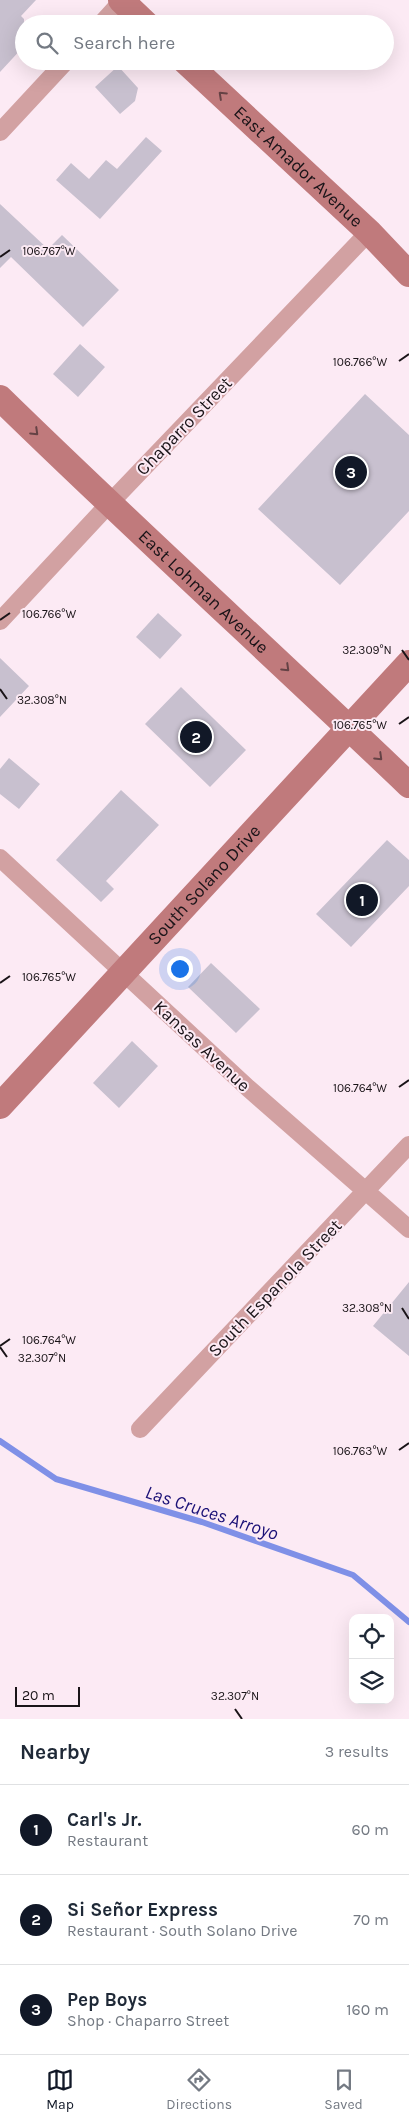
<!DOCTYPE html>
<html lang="en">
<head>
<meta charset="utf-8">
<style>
	body { margin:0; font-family:Karla,sans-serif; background:#f2f2f3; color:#1f2937 }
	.controls { position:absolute; right:15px; bottom:15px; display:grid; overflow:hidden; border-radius:10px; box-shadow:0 5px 20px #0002 }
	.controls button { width:45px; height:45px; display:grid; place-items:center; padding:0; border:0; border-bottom:1px solid #e0e1e3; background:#fff; color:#1f2937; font:25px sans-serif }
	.scale { position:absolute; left:15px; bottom:12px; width:65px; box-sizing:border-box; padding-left:5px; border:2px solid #1a1418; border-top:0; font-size:14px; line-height:18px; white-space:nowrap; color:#1a1418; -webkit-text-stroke:4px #fceaf4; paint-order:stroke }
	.you { position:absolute; left:179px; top:968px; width:18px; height:18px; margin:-12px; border:4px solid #fff; border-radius:50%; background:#1a73e8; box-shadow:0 0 0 8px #1a73e833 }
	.badge { display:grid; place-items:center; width:32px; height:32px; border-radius:50%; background:#111827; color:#fff; font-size:16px; font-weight:700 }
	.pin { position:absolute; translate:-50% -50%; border:2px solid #fff; box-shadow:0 1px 5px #0006 }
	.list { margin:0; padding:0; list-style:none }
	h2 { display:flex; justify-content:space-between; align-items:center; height:65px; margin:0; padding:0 20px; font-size:21px }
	h2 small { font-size:16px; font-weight:400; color:#747a83 }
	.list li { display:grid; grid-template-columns:32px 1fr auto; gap:15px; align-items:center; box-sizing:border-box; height:90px; padding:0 20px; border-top:1px solid #e0e1e3 }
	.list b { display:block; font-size:19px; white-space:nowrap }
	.list p { margin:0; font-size:16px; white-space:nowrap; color:#747a83 }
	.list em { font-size:16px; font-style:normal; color:#747a83 }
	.icon { flex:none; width:28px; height:28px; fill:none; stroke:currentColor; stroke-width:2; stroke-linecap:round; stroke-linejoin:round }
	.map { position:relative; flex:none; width:409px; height:1719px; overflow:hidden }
	.search { position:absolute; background:#fff; box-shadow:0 5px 20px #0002; left:15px; right:15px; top:15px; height:55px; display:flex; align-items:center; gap:12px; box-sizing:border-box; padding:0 18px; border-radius:28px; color:#747a83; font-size:19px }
	.sheet { height:335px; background:#fff }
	nav { display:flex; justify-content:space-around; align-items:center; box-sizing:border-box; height:70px; border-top:1px solid #e0e1e3; background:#fff; font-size:14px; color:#747a83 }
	nav a { display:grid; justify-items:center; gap:2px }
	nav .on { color:#111827 }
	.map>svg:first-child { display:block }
</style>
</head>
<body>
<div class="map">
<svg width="409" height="1719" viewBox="0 0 409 1719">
	<rect width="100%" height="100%" fill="#fceaf4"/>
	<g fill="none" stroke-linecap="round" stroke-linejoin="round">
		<path stroke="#7f90e7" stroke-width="6" d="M0,1441L56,1479L202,1522L353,1575L409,1622"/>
	</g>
	<path fill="#c8c0cf" d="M0,0H36L21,16L24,19V46L0,72Z
		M118,66L138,88L135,101L120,114L95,87Z
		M146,137L162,151L100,219L56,180L71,163L89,179L106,160L117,169Z
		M0,204L48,249L62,235L119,290L83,327L11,257L0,268Z
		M80,344L105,367L78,397L53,374Z
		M365,394L409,435V511L340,585L258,509Z
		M158,613L182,635L160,659L136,637Z
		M0,658L29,686L0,717Z
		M181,687L246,750L210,787L145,724Z
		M9,758L40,784L19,809L0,794V769Z
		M121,790L159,825L106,881L114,889L101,902L56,860Z
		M387,840L409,860V886L351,947L316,914Z
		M211,963L260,1009L236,1033L188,987Z
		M132,1041L158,1066L119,1108L93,1083Z
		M409,1282V1356L373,1326Z"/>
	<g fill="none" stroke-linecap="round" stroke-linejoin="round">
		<path stroke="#d2a1a2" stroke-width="18" d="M101,24L122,1
			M0,132L66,61
			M0,621L109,504L369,232
			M0,858L248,1088L409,1229
			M140,1429L409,1145"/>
		<g stroke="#c07a7c" stroke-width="26">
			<path d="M121,0L146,24"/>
			<path id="s1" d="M185,61L369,232L409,274"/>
			<path id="s2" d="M0,398C134,529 273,655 409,785"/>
			<path id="s3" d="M0,1106L409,663"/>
		</g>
	</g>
	<defs><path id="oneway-chevron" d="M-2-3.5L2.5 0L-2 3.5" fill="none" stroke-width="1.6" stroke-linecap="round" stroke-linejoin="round" transform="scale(1.25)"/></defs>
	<g stroke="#654245">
		<use href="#oneway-chevron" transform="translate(222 95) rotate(-137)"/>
		<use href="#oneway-chevron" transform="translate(35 432) rotate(44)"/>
		<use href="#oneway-chevron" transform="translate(286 668) rotate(44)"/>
		<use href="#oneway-chevron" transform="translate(379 757) rotate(44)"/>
	</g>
	<path fill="none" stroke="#1a1418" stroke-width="2" d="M0,257L10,250M399,361L409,354M0,620L10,613M402,650L409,660M0,689L7,699M399,724L409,717M0,983L10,976M399,1087L409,1080M402,1308L409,1319M0,1346L10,1339M0,1347L7,1357M399,1450L409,1443M235,1709L242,1719"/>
	<g text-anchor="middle" stroke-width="4" stroke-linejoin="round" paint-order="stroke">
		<g font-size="18" fill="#1a1418" stroke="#fceaf4">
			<text dy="6" stroke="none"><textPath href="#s1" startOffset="155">East Amador Avenue</textPath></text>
			<text transform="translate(184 426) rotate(-46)" y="6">Chaparro Street</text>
			<text dy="6" stroke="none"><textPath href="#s2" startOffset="281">East Lohman Avenue</textPath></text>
			<text dy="6" stroke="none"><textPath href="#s3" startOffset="301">South Solano Drive</textPath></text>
			<text transform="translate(202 1046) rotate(43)" y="6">Kansas Avenue</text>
			<text transform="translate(275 1288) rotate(-46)" y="6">South Espanola Street</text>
		</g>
		<g font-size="19" font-style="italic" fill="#1b1177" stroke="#fceaf4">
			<text transform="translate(212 1512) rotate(18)" y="7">Las Cruces Arroyo</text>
		</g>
	</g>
	<g font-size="12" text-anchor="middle" fill="#1a1418" stroke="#fceaf4" stroke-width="4" stroke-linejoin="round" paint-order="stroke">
		<text x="49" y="255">106.767°W</text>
		<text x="360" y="366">106.766°W</text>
		<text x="49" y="618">106.766°W</text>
		<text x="367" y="654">32.309°N</text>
		<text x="42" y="704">32.308°N</text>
		<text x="360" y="729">106.765°W</text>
		<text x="49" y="981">106.765°W</text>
		<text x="360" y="1092">106.764°W</text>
		<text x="367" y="1312">32.308°N</text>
		<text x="49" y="1344">106.764°W</text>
		<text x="42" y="1362">32.307°N</text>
		<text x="360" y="1455">106.763°W</text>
		<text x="235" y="1700">32.307°N</text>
	</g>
</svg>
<div class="controls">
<button><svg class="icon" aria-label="locate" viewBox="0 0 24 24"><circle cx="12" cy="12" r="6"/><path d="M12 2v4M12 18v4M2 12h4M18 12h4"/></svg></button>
<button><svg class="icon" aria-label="layers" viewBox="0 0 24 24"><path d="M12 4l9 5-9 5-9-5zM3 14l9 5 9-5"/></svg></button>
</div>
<div class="scale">20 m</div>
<div class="you"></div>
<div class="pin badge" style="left:362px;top:900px">1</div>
<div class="pin badge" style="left:196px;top:737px">2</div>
<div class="pin badge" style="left:351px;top:472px">3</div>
<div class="search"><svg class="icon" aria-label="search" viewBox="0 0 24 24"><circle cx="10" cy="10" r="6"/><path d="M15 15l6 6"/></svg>Search here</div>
</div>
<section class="sheet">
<h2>Nearby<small>3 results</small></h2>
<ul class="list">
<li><span class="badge">1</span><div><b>Carl's Jr.</b><p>Restaurant</p></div><em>60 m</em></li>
<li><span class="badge">2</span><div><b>Si Señor Express</b><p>Restaurant · South Solano Drive</p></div><em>70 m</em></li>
<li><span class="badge">3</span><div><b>Pep Boys</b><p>Shop · Chaparro Street</p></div><em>160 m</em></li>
</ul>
</section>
<nav>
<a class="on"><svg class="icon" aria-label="map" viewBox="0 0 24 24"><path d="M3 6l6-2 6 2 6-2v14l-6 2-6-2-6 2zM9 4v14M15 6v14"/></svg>Map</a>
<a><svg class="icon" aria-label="directions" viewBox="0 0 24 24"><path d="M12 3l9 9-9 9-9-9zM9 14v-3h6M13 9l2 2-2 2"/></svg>Directions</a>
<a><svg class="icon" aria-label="saved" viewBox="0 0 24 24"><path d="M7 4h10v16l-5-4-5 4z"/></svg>Saved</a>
</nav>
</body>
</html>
